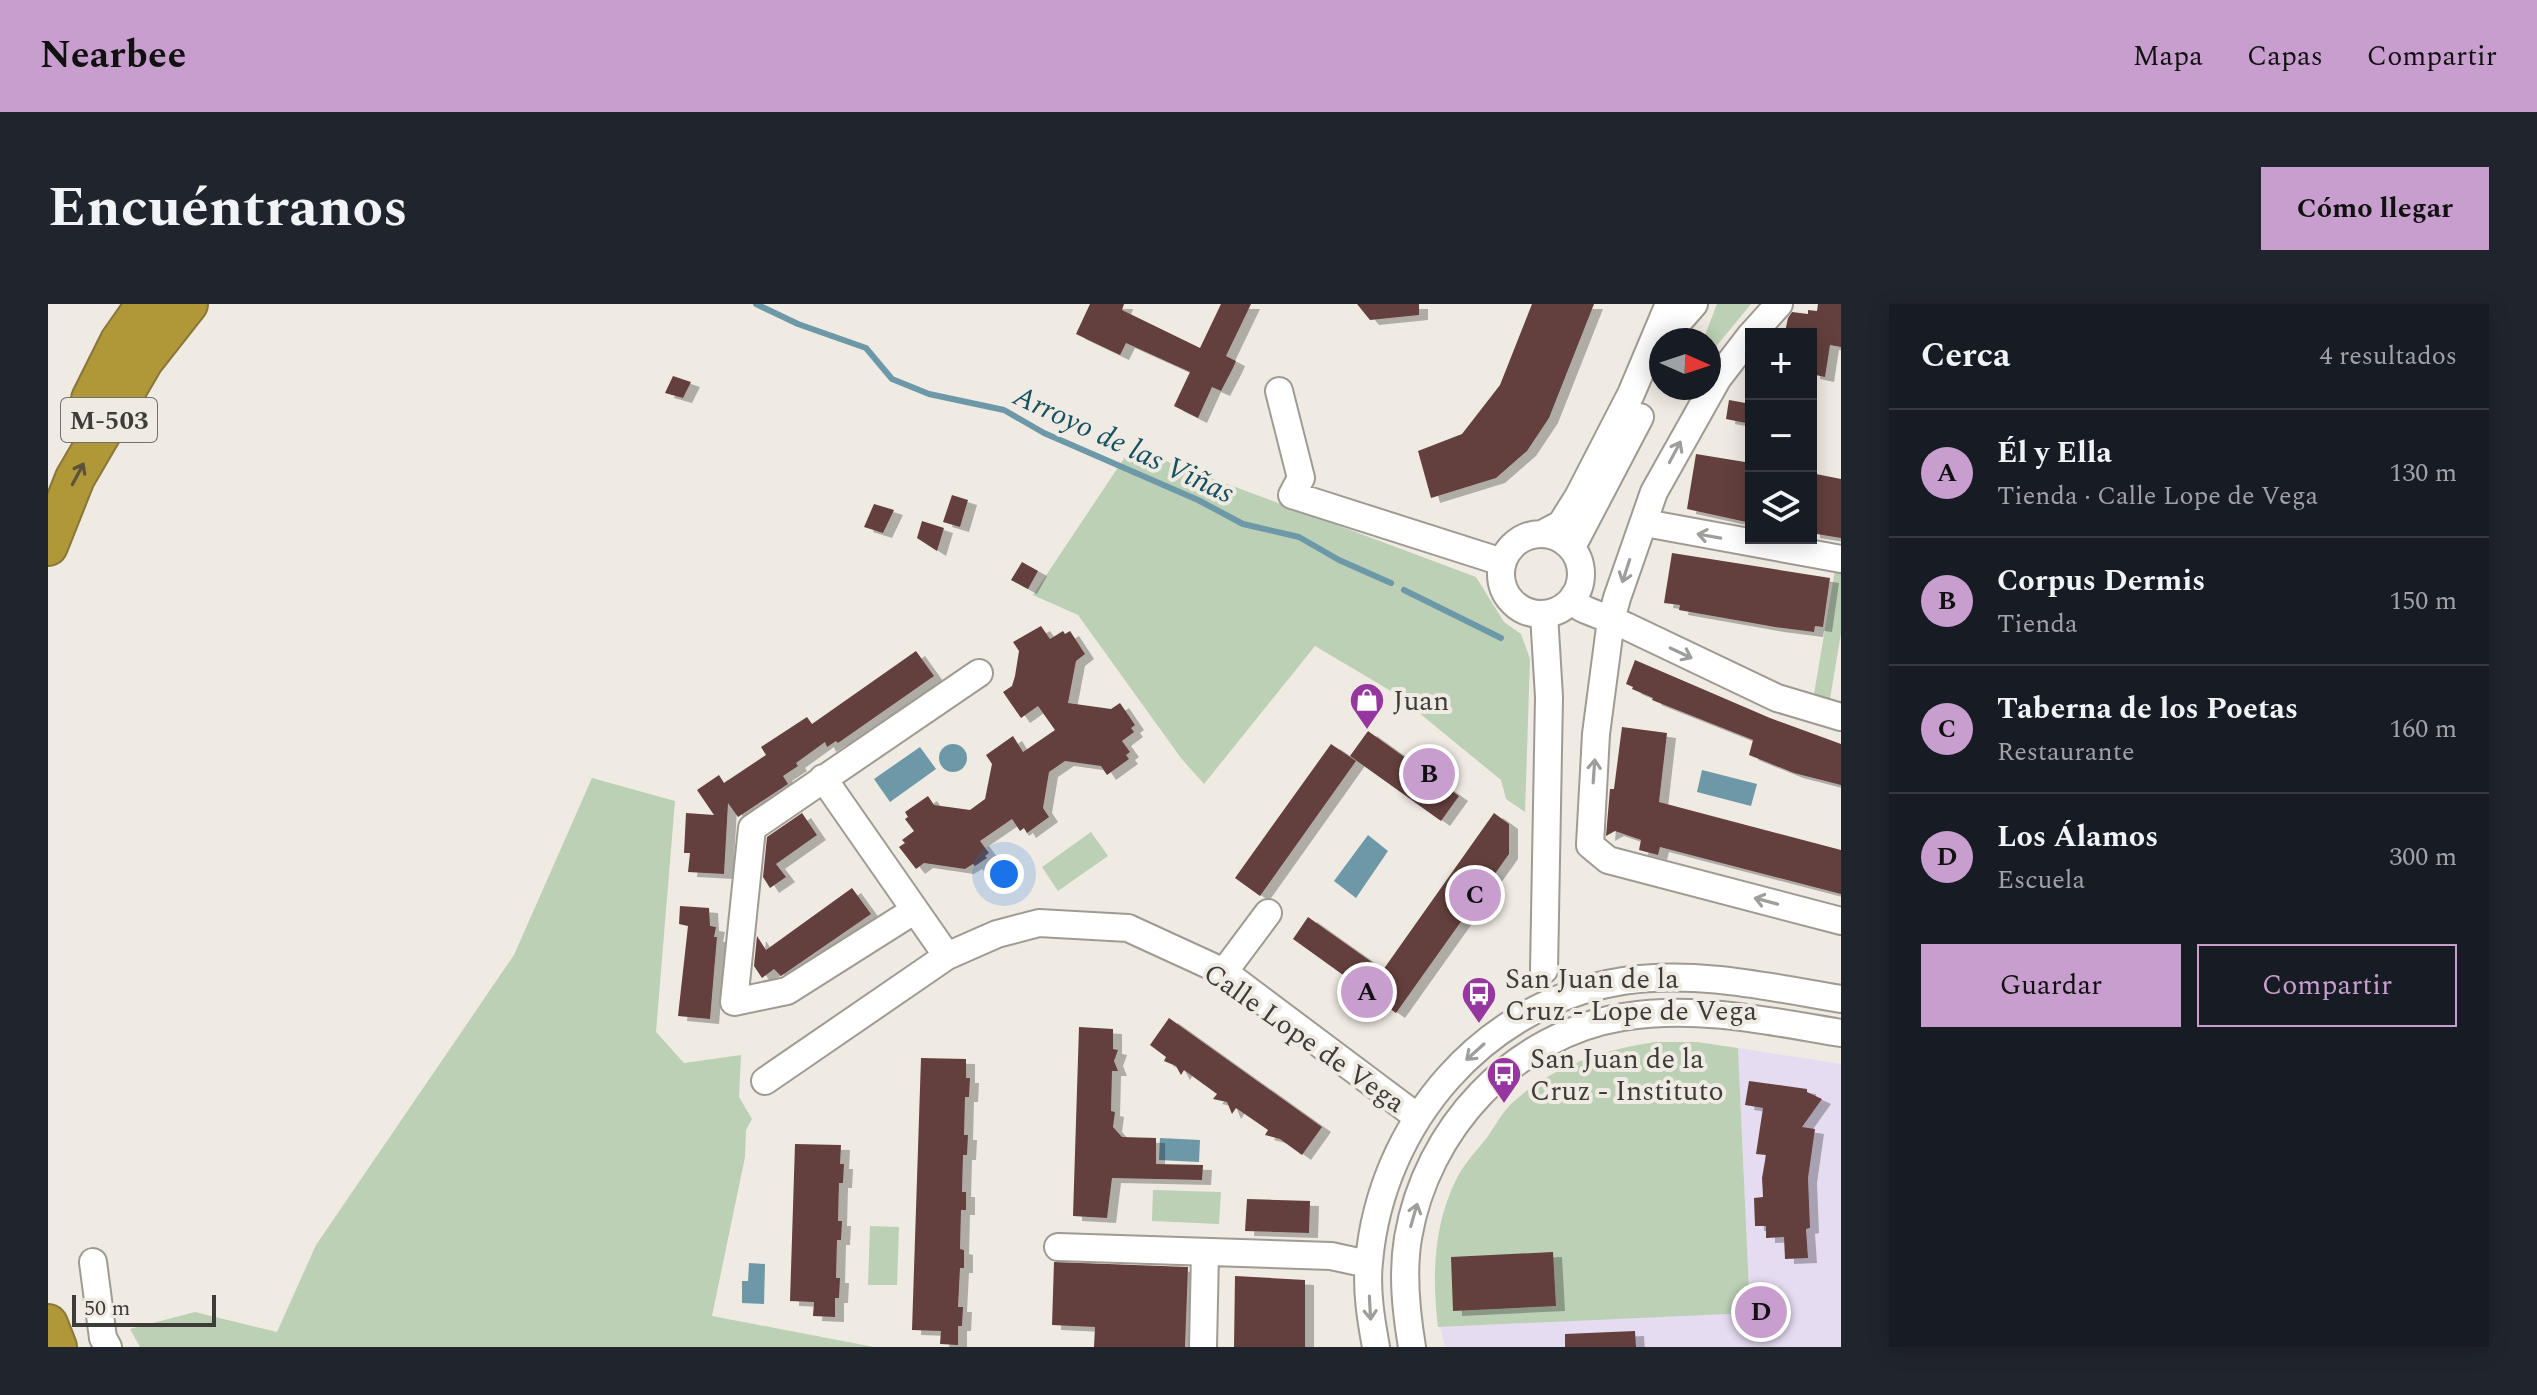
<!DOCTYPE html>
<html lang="es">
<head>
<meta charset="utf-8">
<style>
	body { margin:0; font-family:Spectral,serif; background:#20242c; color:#f1f3f6 }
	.controls { position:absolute; right:24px; top:24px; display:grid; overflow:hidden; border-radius:0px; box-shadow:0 4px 20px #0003 }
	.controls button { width:72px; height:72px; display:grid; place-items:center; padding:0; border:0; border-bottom:2px solid #363941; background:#171b24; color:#f1f3f6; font:40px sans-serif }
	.compass { position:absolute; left:1601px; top:24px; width:72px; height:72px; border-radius:50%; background:#171b24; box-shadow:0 4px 20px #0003; rotate:93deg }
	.scale { position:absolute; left:24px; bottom:20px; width:144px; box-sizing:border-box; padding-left:8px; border:4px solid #3e3c39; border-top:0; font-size:22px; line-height:28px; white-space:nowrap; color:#3e3c39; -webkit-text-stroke:6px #efeae2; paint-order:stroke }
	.you { position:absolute; left:956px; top:570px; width:28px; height:28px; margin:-20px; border:6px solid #fff; border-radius:50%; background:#1a73e8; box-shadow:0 0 0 12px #1a73e833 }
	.badge { display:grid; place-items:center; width:52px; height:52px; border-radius:50%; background:#c89ecf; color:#111; font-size:26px; font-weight:700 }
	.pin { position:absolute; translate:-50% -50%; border:4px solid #fff; box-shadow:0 2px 8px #0006 }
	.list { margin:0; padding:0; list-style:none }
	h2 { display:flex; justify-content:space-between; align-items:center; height:104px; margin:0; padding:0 32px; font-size:34px }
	h2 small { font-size:26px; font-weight:400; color:#9ea1a6 }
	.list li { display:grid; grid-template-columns:52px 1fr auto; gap:24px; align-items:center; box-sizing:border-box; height:128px; padding:0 32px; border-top:2px solid #363941 }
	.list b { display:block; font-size:30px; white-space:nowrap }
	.list p { margin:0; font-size:26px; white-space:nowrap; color:#9ea1a6 }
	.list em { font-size:26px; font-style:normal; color:#9ea1a6 }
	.actions { display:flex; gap:16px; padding:24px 32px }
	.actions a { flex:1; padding:18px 0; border:2px solid #c89ecf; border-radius:0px; text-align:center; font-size:28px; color:#c89ecf }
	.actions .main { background:#c89ecf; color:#111 }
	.icon { flex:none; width:44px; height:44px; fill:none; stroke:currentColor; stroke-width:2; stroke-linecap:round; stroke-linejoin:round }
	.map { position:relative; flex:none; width:1793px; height:1043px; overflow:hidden; border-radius:0px }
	header { display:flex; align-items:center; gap:48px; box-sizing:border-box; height:112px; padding:0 40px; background:#c89ecf; color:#111 }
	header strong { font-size:38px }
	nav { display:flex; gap:44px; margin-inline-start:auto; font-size:28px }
	.intro { display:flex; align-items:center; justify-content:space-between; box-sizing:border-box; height:192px; padding:0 48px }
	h1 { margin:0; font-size:56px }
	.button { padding:20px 36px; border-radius:0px; background:#c89ecf; color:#111; font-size:28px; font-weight:700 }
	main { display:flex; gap:48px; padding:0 48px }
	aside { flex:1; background:#171b24; border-radius:0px; box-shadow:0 4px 20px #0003 }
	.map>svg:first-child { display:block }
</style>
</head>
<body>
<header>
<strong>Nearbee</strong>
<nav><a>Mapa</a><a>Capas</a><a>Compartir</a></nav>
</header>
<div class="intro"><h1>Encuéntranos</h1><a class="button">Cómo llegar</a></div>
<main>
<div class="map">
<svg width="1793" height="1043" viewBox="0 0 1793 1043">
	<defs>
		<filter id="shadow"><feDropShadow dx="9" dy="5" stdDeviation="0" flood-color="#0004"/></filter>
	</defs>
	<rect width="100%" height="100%" fill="#efeae2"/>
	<path fill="#e5dcf1" d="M1690,744L1793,760V1043H1397L1392,1023L1702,1008Z"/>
	<path fill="#bcd0b5" d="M1669,0H1703L1661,51V36H1655Z
		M1083,144L1428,273L1456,318L1473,330L1482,355L1477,508L1458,495L1453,476L1348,390L1267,342L1156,480L1133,454L1030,311L985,291Z
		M1787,266L1793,267V329L1782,395L1766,390Z
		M544,474L627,497L608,728L636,759L693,751L691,793L704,815L698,826L697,853L664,1012L826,1043H92L82,1025L147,1008L229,1028L268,941L466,651Z
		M1043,528L1060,552L1010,587L994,563Z
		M1607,738H1649L1690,744L1702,1009L1390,1023C1384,973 1385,921 1409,874C1416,860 1428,847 1438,835C1446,824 1453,810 1463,800C1502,763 1554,746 1607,738Z
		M1105,886L1173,888L1171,920L1104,917Z
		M822,922L851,923L849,981H820Z"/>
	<path fill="#6c98a7" d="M891 454a14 14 0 1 1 28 0a14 14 0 1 1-28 0Z
		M872,443L888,465L842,498L826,475Z
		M1654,466L1709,480L1703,502L1649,488Z
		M1320,531L1340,547L1308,594L1286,577Z
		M1112,834L1152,836L1151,858L1111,856Z
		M701,959L717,960L716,1000L694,999V977H700Z"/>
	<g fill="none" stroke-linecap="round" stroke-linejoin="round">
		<path stroke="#6c98a7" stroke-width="6" d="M708,0L750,20L818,44L844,75L881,90L956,106L996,129L1150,196L1195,220L1251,233L1291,256L1343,279
			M1356,286L1453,334"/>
	</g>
	<path fill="#643f3e" filter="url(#shadow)" d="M1042,0H1076L1074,6L1152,44L1173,0H1203L1178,52L1188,57L1185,64L1173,87L1164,83L1150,114L1126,102L1142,68L1078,39L1072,51L1028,30Z
		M1309,0H1371V11L1322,16Z
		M1484,0H1546L1501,114L1479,147L1448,174L1383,194L1370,147L1414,130L1452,81Z
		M1770,0H1793V43L1782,41L1777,73L1763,70V30L1737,28L1740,14L1744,8L1760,10V6L1769,7Z
		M625,72L643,78L635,94L617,89Z
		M1681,96L1703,100V120L1678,115Z
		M1648,150L1703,159V219L1639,205Z
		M1763,169L1793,175V234L1763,229Z
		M904,191L920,196L912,223L895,218Z
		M826,200L846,206L835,229L816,223Z
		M874,217L896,224L889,247L869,234Z
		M1624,249L1782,274L1775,323L1767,322L1766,328L1727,323L1631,306L1632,301L1616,299Z
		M974,258L990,267L980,285L963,276Z
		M993,322L1002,335L1015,327L1017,330L1022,327L1037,350L1028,357L1020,399L1063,405L1072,399L1087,421L1083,424L1086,428L1074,437L1082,448L1078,451L1081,455L1059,471L1053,462L1017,457L1001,468L995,504L1001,513L979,529L976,524L972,527L964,515L932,537L941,549L937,552L939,554L927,562L925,560L917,565L876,559L868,565L851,543L857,539L854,536L866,527L857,515L860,513L857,508L880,492L886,501L922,506L937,495L944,460L938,451L965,432L975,448L1007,426L990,402L973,414L955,388L964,382L967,372L971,347L965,338Z
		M868,347L886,372L790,439L788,437L779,443L777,438L748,459L750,462L735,472L740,480L690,513L680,499L676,570L640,568L642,549H636L638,509L666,511L649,486L671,471L676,479L718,451L713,443L759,413L764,420Z
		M1587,356L1722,414L1793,440V481L1746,469L1701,451L1705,436L1604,396L1605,394L1584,385L1585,383L1578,380Z
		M1574,423L1619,429L1611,498L1793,546V590L1612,543L1610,551L1591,546L1593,536L1567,527L1558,532L1562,485H1566Z
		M1320,427L1411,492L1393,517L1302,452Z
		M1283,440L1308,457L1212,592L1187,574Z
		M754,509L769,531L728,560L738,573L722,584L715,573L719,533Z
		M1446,509L1461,520V550L1348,709L1245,635L1260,613L1335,666Z
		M804,584L823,610L733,672L726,665L714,674L706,662L709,632L718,646Z
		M632,602L661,604L662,622L668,623L666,633H669L662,715L630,712L640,622L631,620Z
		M1121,714L1274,823L1254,851L1232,835L1217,831L1220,826L1188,804L1184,810L1179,798L1165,795L1169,790L1136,766L1133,771L1128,762L1116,757L1118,753L1102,741Z
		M1031,723L1065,725V745L1070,746L1066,757L1070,767H1064L1063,807L1067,808L1065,823L1074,833L1108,834V860L1155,861L1154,876L1064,874L1059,914L1025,912Z
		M873,754L918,755V774H922L921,793H917L916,831H920L919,851H915L914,888H918V906H913L912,945L916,946V964H912L910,1003H915L914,1022H910V1041L892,1040L893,1027L864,1026Z
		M1701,777L1759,785V788L1774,795L1754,823L1767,825L1760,874L1762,924L1758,925L1760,954L1737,955L1736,933L1718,934V922H1707L1706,894L1715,893L1714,874L1718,851L1708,850L1715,804L1697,801Z
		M747,840L793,841L792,860H796L795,879H791L790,917H794L793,936H789L788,974H792L791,994H787V1013L765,1012L766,998L742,997Z
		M1199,895L1262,897L1261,929L1197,927Z
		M1505,948L1508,1002L1405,1007L1403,953Z
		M1006,958L1140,963L1137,1043H1046L1047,1023L1004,1021Z
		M1187,972L1257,976V1043H1186Z
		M1587,1027L1588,1043H1517V1030Z"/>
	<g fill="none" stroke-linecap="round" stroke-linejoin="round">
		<g stroke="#9f9a92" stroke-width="30">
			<path id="minor" d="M1632,16L1646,0
				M1704,30L1731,0
				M1703,31L1670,74L1606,188L1569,294L1563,316L1548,430L1542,541L1560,556L1793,617
				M1231,87L1253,174L1244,191L1454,258
				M1597,219L1793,255
				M1496,229L1513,220L1530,193L1583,90L1621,0
				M1453 270a40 40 0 1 1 80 0a40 40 0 1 1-80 0Z
				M1525,241L1592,113
				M1526,292L1532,303L1538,306L1578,322L1729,394L1793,413
				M775,474L899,652
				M867,606L739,687L686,698L704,524L931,369
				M1496,666L1501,393L1496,310
				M1176,668L1220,609
				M717,777L899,652L949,630L991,619L1080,624L1176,668L1368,812
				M1010,943L1283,952L1320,960
				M45,958L55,1034L60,1043
				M1155,1043L1157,949
				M1328,1043C1323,1016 1318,986 1321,958C1333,819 1436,699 1575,677C1648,666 1721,683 1793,695
				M1364,1043C1358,1007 1354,970 1360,934C1378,825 1465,731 1575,713C1649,701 1720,717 1793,729"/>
		</g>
		<g stroke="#887738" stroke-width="42">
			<path id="highway" d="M43,95L72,37L98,0
				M0,242L27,174L96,56L140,0
				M0,1020L9,1043"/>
		</g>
		<use href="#minor" stroke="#fff" stroke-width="26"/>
		<use href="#highway" stroke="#b09738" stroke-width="38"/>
	</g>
	<defs><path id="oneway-shaft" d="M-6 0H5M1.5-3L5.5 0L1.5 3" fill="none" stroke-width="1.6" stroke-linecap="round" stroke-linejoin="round" transform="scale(2)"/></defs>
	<g stroke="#9e9e9c">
		<use href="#oneway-shaft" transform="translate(1627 148) rotate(-62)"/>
		<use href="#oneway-shaft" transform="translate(1661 232) rotate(-170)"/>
		<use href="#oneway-shaft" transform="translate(1578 267) rotate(108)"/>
		<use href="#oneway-shaft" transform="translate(1633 349) rotate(25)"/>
		<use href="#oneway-shaft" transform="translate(1546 467) rotate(-86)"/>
		<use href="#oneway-shaft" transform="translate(1718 597) rotate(-165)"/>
		<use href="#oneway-shaft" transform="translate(1427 748) rotate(138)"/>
		<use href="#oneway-shaft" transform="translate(1366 911) rotate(-74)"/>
		<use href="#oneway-shaft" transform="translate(1322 1004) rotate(87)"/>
	</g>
	<use stroke="#5a5339" href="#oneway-shaft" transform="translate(30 170) rotate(-62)"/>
	<defs>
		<g id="shop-pin" transform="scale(1.8)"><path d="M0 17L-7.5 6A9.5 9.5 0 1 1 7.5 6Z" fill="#95379f" stroke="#efeae2"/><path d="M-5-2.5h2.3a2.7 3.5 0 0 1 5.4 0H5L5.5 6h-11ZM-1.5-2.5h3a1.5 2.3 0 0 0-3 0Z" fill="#fff"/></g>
		<g id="bus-pin" transform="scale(1.8)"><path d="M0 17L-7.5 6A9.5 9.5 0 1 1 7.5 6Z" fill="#95379f" stroke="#efeae2"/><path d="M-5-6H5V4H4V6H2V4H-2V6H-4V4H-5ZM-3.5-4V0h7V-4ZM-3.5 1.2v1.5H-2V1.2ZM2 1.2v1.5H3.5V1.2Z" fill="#fff"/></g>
	</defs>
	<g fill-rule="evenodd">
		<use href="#shop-pin" x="1319" y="396"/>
		<use href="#bus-pin" x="1431" y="690"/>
		<use href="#bus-pin" x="1456" y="770"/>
	</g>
	<g text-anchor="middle" stroke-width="8" stroke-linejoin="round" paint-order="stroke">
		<rect fill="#efeae2" stroke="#73706c" stroke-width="2" x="13" y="94" width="96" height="44" rx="6"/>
		<g font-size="26" font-weight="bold" fill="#3e3c39">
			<text x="61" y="125">M-503</text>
		</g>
		<g font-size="28" fill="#3e3c39" stroke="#efeae2" text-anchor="start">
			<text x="1345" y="406">Juan</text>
			<text x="1457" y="684">San Juan de la<tspan x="1457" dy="32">Cruz - Lope de Vega</tspan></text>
			<text x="1482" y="764">San Juan de la<tspan x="1482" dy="32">Cruz - Instituto</tspan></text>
		</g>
		<g font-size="28" fill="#3e3c39" stroke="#efeae2">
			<text transform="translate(1257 733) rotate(35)" y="10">Calle Lope de Vega</text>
		</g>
		<g font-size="30" font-style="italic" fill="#145162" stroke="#efeae2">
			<text transform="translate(1076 140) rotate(25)" y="10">Arroyo de las Viñas</text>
		</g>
	</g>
</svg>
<div class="controls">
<button>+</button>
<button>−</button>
<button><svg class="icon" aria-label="layers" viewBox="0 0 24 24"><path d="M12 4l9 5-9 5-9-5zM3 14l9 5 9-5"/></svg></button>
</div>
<svg class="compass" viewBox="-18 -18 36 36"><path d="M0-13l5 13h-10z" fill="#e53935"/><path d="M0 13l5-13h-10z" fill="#9ea1a6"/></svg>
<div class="scale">50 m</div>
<div class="you"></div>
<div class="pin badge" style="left:1319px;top:688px">A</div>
<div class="pin badge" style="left:1381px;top:470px">B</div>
<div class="pin badge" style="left:1427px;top:591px">C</div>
<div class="pin badge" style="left:1713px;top:1008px">D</div>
</div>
<aside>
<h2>Cerca<small>4 resultados</small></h2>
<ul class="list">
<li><span class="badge">A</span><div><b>Él y Ella</b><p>Tienda · Calle Lope de Vega</p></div><em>130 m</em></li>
<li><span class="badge">B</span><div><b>Corpus Dermis</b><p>Tienda</p></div><em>150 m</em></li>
<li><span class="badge">C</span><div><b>Taberna de los Poetas</b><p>Restaurante</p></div><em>160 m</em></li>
<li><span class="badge">D</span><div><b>Los Álamos</b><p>Escuela</p></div><em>300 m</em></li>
</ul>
<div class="actions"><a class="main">Guardar</a><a>Compartir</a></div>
</aside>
</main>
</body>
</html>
